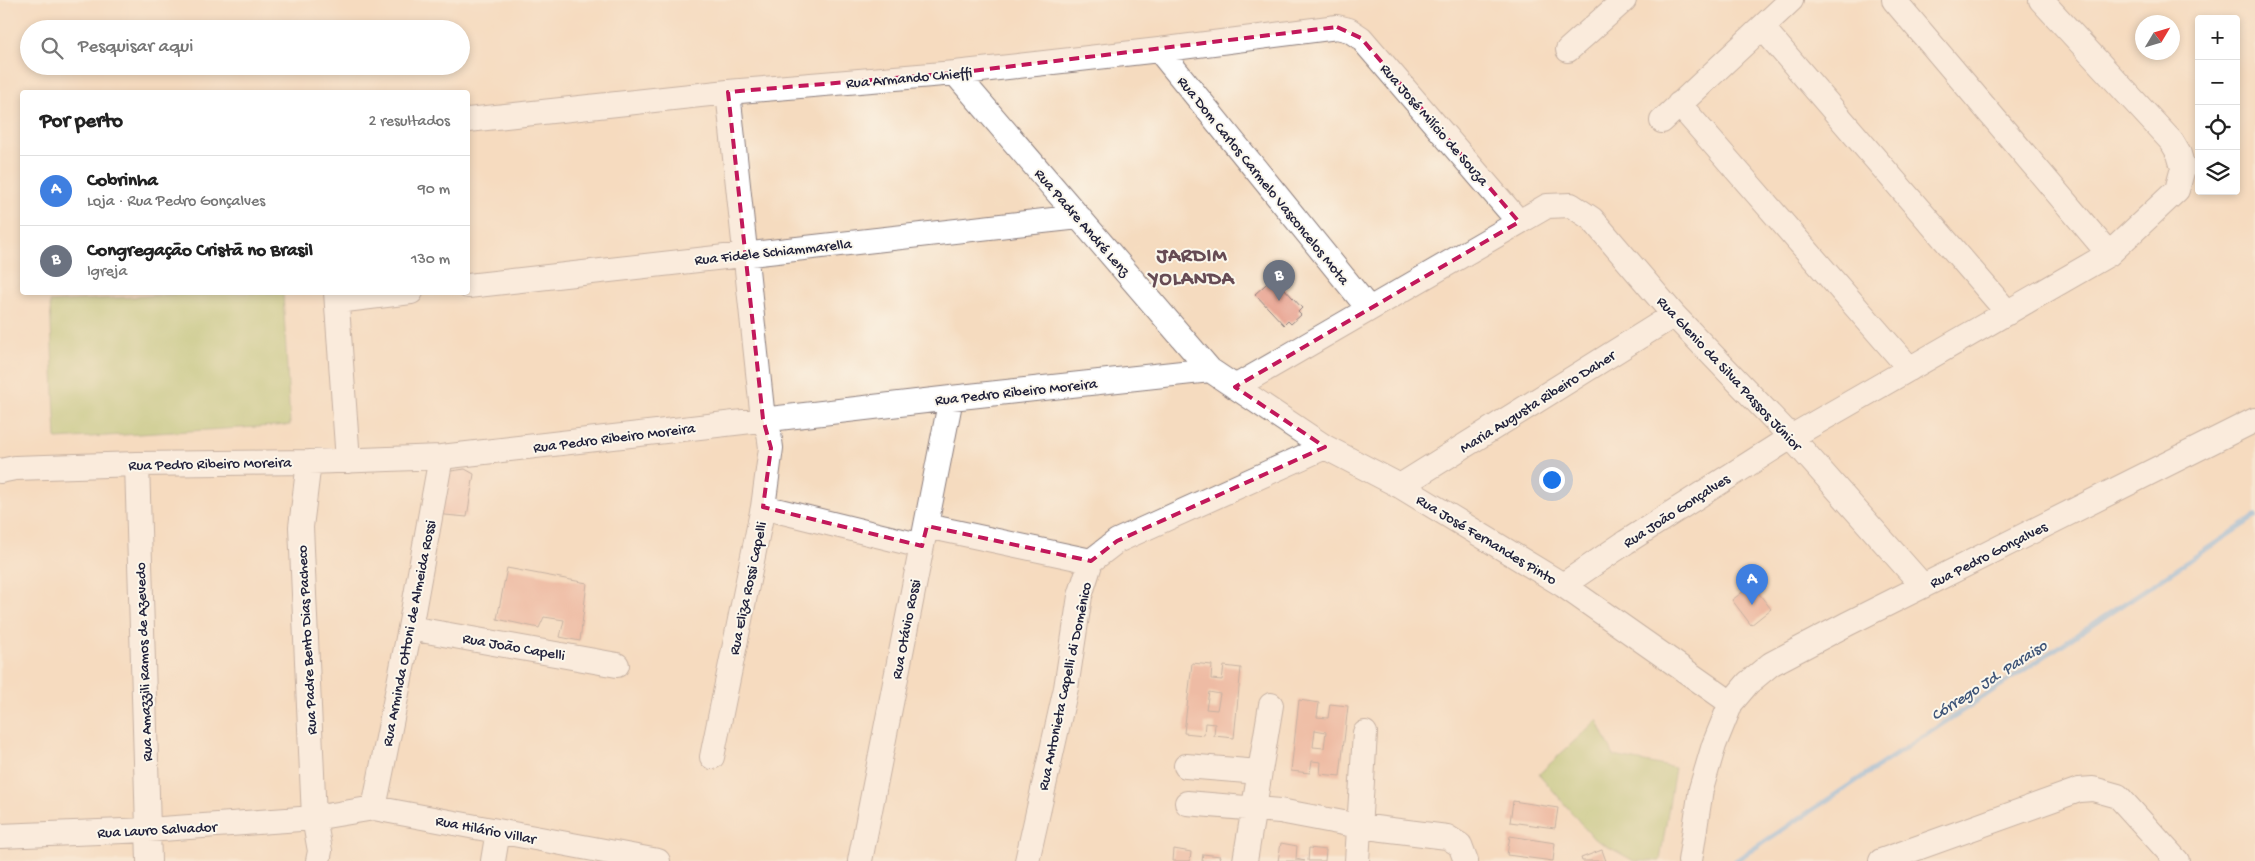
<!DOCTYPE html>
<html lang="pt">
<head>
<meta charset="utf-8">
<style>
	body { margin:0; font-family:"Gochi Hand",sans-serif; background:#f6f6f6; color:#222 }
	.controls { position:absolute; right:15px; top:15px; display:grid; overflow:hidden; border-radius:5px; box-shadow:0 2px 8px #0003 }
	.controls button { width:45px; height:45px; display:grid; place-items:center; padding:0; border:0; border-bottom:1px solid #e0e0e0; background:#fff; color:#222; font:25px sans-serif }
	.compass { position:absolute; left:2135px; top:15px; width:45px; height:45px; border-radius:50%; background:#fff; box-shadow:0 2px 8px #0003; rotate:52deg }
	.you { position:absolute; left:1551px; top:479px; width:18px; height:18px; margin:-12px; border:4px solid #fff; border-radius:50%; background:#1a73e8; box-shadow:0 0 0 8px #1a73e833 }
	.badge { display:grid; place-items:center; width:32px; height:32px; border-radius:50%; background:#ea580c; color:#fff; font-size:16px; font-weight:700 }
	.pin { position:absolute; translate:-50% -41px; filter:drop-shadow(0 1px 2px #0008) }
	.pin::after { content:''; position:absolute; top:26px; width:18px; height:15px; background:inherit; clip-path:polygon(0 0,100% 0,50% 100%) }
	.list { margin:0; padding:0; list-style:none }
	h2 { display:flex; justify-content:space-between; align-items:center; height:65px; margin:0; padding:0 20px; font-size:21px }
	h2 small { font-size:16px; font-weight:400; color:#767676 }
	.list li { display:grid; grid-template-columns:32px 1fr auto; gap:15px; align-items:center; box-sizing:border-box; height:70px; padding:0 20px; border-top:1px solid #e0e0e0 }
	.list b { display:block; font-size:19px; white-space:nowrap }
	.list p { margin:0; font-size:16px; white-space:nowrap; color:#767676 }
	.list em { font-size:16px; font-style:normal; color:#767676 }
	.icon { flex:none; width:28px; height:28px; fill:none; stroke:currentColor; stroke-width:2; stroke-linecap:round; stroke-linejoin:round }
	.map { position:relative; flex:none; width:2255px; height:861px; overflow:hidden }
	.search { position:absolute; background:#fff; box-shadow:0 2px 8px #0003; left:20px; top:20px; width:450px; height:55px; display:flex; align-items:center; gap:12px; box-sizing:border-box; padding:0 18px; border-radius:28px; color:#767676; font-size:19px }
	.panel { position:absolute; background:#fff; box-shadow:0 2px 8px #0003; left:20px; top:90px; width:450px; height:205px; border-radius:5px }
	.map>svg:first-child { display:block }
</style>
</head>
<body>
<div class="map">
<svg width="2255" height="861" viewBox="0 0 2255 861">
	<rect width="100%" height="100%" fill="#fbf7ec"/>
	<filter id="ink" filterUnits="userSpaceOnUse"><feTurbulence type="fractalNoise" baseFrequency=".02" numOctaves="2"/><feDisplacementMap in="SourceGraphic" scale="10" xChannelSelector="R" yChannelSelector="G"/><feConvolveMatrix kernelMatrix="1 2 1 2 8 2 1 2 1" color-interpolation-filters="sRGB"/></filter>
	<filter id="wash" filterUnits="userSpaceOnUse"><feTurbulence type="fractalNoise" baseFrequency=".0096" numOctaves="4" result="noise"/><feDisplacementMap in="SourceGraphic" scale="20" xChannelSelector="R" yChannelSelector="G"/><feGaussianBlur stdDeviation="1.12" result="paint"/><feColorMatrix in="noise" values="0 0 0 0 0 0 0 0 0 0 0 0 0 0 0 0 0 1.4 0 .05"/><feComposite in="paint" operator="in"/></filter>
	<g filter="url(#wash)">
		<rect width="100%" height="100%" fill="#f5dbbf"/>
		<path fill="#a5c269" stroke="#647252" d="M199,293H283L290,425L56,439L50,302Z
			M1597,720L1614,756L1675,768L1660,861H1634L1594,839L1539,774Z"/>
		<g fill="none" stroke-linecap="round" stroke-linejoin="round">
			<path stroke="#76b4e9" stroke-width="5" d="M1735,861L2255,517"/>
		</g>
		<g id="blocks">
			<path fill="#e59683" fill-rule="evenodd" d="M1274,277L1302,308L1298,312L1301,315L1291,324L1288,321L1284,325L1255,294Z
				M465,469L474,474L467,517L434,514L442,478L451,471Z
				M507,568L587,583L580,641L560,637L564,620L544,617L539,628L497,619Z
				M1752,585L1771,609L1751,625L1732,600Z
				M1192,663L1212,665L1211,679L1222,680L1224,666L1241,668L1234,738L1214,736L1215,724L1205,723L1204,735L1184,733ZM1209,692L1220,694L1217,710L1206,709Z
				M1299,700L1319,703L1317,717L1328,718L1330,704L1348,706L1340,776L1320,774L1321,762L1312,761L1310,773L1291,771ZM1315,730L1326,732L1324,748L1313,747Z
				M1513,801L1558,808L1555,828L1510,822Z
				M1510,836L1555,843L1553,861L1507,855Z
				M1281,843L1297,846L1296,859L1305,861H1278Z
				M1309,848L1326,850L1325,861H1308Z
				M1174,849L1191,852L1190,861H1173Z
				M1602,850L1606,861H1582L1581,858Z
				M1203,854L1220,856L1219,861H1202Z"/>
		</g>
	</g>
	<g filter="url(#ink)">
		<use href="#blocks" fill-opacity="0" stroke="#8c7e7d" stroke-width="1"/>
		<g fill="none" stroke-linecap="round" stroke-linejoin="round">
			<g stroke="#8c7e7d" stroke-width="26">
				<path id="minor" d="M1894,0L2109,254
					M1762,27L2008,313
					M1159,50L1369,309
					M1568,50L1624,0
					M955,73L1210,370L1325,447L1400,486L1563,585L1731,703
					M1679,104L1910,369
					M468,120L728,92L955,73L1159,50L1337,27L1349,30L1361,38L1519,222
					M1662,121L1791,0
					M468,286L1079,217
					M336,292L348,461
					M337,301L411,292
					M1235,387L1547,206L1571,205L1592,219L1674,315L1791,437L1923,586
					M309,462L301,527L314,818L320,851L318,861
					M137,464L149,861
					M0,471L15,468L137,464L309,462L441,457L951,398L1210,370
					M1400,486L1674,315
					M763,507L922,546
					M927,526L1091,561
					M1563,585L1626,542L1791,437L2109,254L2177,190L2183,168L2179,154L2172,142L2041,0
					M410,628L617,665
					M712,757L763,507L771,448L769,433L763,419L728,92
					M1186,766L1259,772
					M1187,803L1280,811L1359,826L1447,837L1460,845L1466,861
					M374,808L410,628L441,457
					M0,836L148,830L314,818L374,808L658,861
					M493,861L498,831
					M860,861L951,398
					M1027,861L1066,688L1080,596L1091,561L1117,541L1325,447
					M1245,861L1271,705
					M1357,861L1365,733
					M1690,861L1701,789L1714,745L1731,703L1748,683L1771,664L1847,624L2255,420
					M1881,861L2079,790L2093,789L2118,796L2177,861"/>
			</g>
			<use href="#minor" stroke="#fff" stroke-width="24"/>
		</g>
	</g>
	<path d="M0 0H2255V861H0ZM1337,27L1361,38L1519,222L1235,387L1325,447L1117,541L1091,561L927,526L922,546L763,507L771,448L763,419L728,92L955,73Z" fill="#f5dbbf" fill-opacity=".55" fill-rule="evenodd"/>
	<path fill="none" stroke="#c2185b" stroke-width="4" stroke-dasharray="10 6" stroke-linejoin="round" d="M1337,27L1361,38L1519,222L1235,387L1325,447L1117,541L1091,561L927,526L922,546L763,507L771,448L763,419L728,92L955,73Z"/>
	<g text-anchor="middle" stroke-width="4" stroke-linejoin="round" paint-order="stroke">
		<g font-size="15" fill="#22223b" stroke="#fbf7ec">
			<text transform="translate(909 77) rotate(-5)" y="5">Rua Armando Chieffi</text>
			<text transform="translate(1435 124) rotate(49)" y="5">Rua José Milício de Souza</text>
			<text transform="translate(1264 180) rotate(51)" y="5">Rua Dom Carlos Carmelo Vasconcelos Mota</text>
			<text transform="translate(1083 222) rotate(49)" y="5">Rua Padre André Lenz</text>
			<text transform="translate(773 251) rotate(-6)" y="5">Rua Fidele Schiammarella</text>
			<text transform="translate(1730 373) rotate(47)" y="5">Rua Glenio da Silva Passos Júnior</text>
			<text transform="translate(1016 391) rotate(-6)" y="5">Rua Pedro Ribeiro Moreira</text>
			<text transform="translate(1537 401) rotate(-32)" y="5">Maria Augusta Ribeiro Daher</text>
			<text transform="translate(614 437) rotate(-7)" y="5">Rua Pedro Ribeiro Moreira</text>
			<text transform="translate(210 463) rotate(-1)" y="5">Rua Pedro Ribeiro Moreira</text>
			<text transform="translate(1676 510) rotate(-33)" y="5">Rua João Gonçalves</text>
			<text transform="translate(1487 539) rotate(31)" y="5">Rua José Fernandes Pinto</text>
			<text transform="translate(1988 554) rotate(-27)" y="5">Rua Pedro Gonçalves</text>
			<text transform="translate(747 588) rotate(-78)" y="5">Rua Eliza Rossi Capelli</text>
			<text transform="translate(905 629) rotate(-79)" y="5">Rua Otávio Rossi</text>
			<text transform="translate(408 633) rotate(-79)" y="5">Rua Arminda Ottoni de Almeida Rossi</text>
			<text transform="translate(306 640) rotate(-93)" y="5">Rua Padre Bento Dias Pacheco</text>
			<text transform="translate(514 646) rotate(10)" y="5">Rua João Capelli</text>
			<text transform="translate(143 662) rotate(-92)" y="5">Rua Amazzili Ramos de Azevedo</text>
			<text transform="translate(1064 686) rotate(-78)" y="5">Rua Antonieta Capelli di Domênico</text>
			<text transform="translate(157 829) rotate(-3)" y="5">Rua Lauro Salvador</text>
			<text transform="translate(486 829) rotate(11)" y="5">Rua Hilário Villar</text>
		</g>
		<g font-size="16" font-style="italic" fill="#3f5578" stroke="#fbf7ec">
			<text transform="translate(1988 679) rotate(-33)" y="6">Córrego Jd. Paraiso</text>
		</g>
		<g font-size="20" font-weight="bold" letter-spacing="1" fill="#664b54" stroke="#fbf7ec">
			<text x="1192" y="261">JARDIM<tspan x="1192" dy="23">YOLANDA</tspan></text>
		</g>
	</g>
</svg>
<div class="controls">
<button>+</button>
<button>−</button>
<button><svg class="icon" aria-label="locate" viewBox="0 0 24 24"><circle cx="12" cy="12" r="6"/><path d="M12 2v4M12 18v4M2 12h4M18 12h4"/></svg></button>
<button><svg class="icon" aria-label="layers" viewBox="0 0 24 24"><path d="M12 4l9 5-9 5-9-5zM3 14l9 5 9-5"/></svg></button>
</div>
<svg class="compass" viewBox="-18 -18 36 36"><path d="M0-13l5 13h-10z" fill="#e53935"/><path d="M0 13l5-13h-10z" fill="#767676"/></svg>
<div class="you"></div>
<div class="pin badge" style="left:1752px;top:605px;background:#3f7fe0">A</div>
<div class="pin badge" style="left:1279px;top:301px;background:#6b7280">B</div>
<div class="search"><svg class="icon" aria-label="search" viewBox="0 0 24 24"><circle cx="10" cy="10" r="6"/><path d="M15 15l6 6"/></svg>Pesquisar aqui</div>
<section class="panel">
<h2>Por perto<small>2 resultados</small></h2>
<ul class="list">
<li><span class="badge" style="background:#3f7fe0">A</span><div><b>Cobrinha</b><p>Loja · Rua Pedro Gonçalves</p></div><em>90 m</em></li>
<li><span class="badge" style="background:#6b7280">B</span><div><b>Congregação Cristã no Brasil</b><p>Igreja</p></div><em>130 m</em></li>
</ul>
</section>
</div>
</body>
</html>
